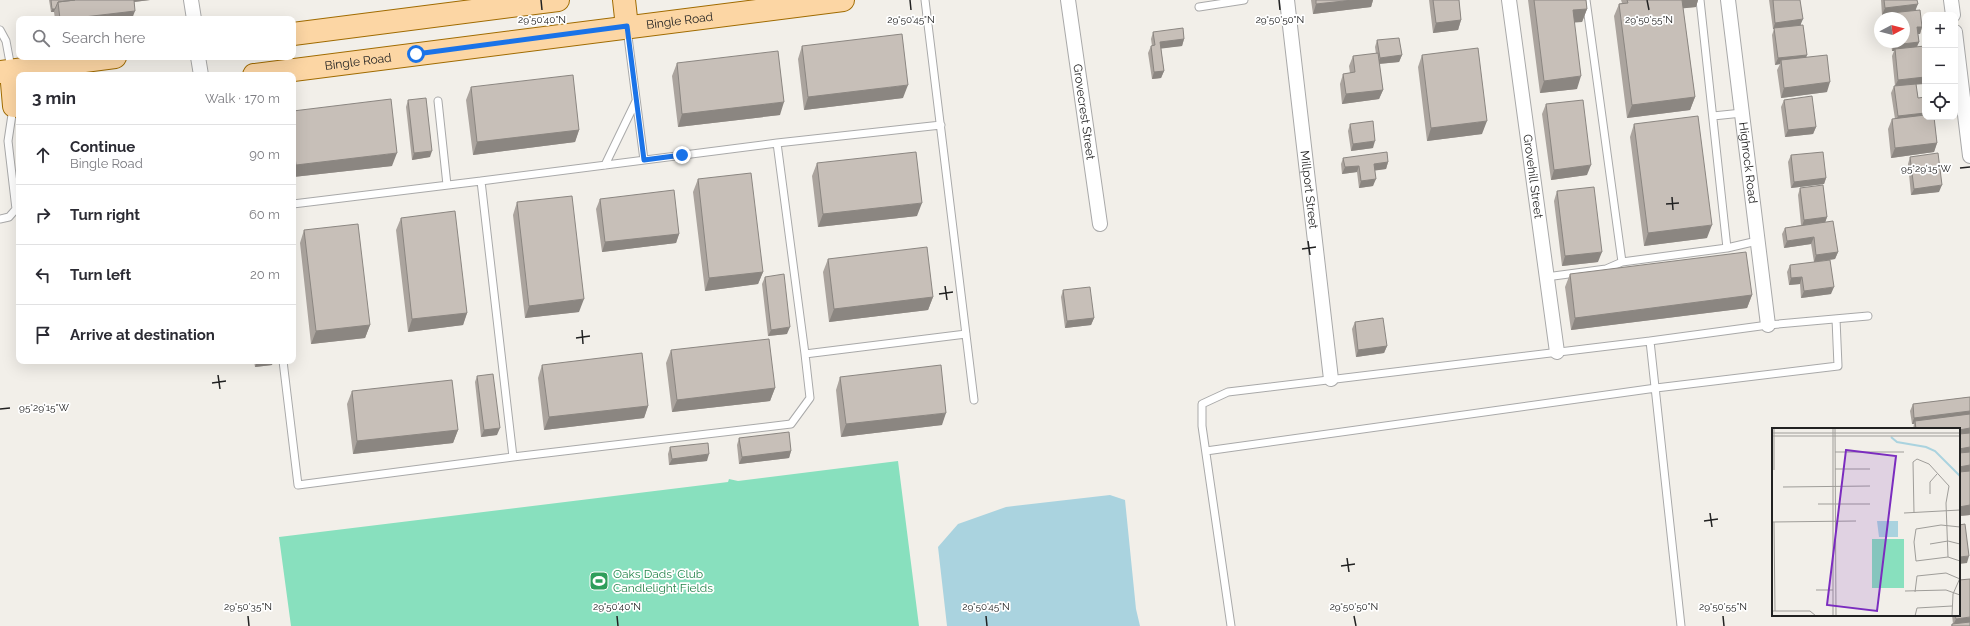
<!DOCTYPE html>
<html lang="en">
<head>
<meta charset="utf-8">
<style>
	body { margin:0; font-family:Raleway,sans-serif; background:#f2f2f3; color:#2b2b33 }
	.controls { position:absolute; right:12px; top:12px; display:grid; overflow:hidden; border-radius:8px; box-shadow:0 4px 16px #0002 }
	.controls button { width:36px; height:36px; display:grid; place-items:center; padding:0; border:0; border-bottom:1px solid #e1e1e2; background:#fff; color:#2b2b33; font:20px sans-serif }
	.compass { position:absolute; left:1874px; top:12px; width:36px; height:36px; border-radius:50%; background:#fff; box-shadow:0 4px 16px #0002; rotate:83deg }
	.stop { position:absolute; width:12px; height:12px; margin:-9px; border:3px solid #1a73e8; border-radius:50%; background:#fff }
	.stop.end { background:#1a73e8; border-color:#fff; box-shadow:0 1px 4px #0008 }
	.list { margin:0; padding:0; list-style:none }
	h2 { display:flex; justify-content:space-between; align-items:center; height:52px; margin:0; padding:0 16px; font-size:17px }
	h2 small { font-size:13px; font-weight:400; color:#7c7c81 }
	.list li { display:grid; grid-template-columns:26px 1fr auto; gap:12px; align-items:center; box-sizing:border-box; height:60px; padding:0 16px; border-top:1px solid #e1e1e2 }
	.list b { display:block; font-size:15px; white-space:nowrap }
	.list p { margin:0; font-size:13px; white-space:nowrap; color:#7c7c81 }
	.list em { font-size:13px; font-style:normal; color:#7c7c81 }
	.icon { flex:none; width:22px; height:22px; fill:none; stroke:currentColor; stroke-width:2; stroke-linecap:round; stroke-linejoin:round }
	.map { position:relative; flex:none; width:1970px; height:626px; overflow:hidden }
	.search { position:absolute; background:#fff; box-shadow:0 4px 16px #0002; left:16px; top:16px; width:280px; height:44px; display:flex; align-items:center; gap:10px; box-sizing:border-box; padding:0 14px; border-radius:8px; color:#7c7c81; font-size:15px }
	.panel { position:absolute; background:#fff; box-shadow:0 4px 16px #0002; left:16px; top:72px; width:280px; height:292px; border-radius:8px }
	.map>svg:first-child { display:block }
</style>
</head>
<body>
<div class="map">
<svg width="1970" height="626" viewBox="0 0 1970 626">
	<rect width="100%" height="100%" fill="#f2efe9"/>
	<path fill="#88e0be" d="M898,461L919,626H291L279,537L728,482L729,479L738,481Z"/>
	<path fill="#aad3df" d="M1110,495L1125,500L1136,609L1140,626H947L938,547L958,524L1006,507Z"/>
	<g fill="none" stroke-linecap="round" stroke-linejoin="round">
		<g stroke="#a9a9a9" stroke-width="9">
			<path id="lane" d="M925,0L974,400
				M1586,0L1622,262L1727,248L1700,0
				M1199,7L1244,0
				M627,29L644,160
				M0,30L6,41L11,68
				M438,101L447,185
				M1713,116L1742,113
				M941,125L777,143L805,354L966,334
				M777,143L481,181L513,457L791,424L810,398L805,354
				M605,165L636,101
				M293,204L481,181
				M0,219L9,217L16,209L8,141L13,108
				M1727,248L1757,241
				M1546,277L1606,269L1622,262
				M1650,341L1768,325L1868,316
				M283,361L298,485L513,457
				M1206,451L1656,388L1838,366L1836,319
				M1231,626L1202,426V404L1228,392L1650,341L1681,626"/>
		</g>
		<g stroke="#a9a9a9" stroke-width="16">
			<g id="street">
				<path d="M191,0L194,19"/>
				<path id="s1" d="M1068,0L1100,224"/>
				<path id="s2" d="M1287,0L1331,379"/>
				<path id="s3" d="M1509,0L1557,352"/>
				<path id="s4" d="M1728,0L1768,325"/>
				<path d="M1951,0L1953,15"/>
				<path d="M1955,32L1970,156"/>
				<path d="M198,57L201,75"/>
			</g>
		</g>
		<g stroke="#a06b00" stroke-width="24">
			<g id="primary">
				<path d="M624,0L627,27"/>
				<path d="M293,34L558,0"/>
				<path d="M11,71L14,106"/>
				<path d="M0,72L115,57"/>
				<path id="s5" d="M254,75L843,0"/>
			</g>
		</g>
		<use href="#lane" stroke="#fff" stroke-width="7"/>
		<use href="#street" stroke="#fff" stroke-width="14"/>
		<use href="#primary" stroke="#fcd6a4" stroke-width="22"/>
	</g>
	<path fill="#aba49e" d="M49,0H150L134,2L132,19H55L54,12H51Z
		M1311,0H1373L1371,7L1313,14Z
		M1429,0H1459L1461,20L1458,30L1433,33Z
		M1528,0H1586L1587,9L1582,22H1574L1577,89L1540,93Z
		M1621,0H1698L1696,7L1683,8L1695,97L1690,110L1627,118L1614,16L1619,4L1622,3Z
		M1769,0H1800L1801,25L1806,57L1827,92L1781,98L1777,70L1780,64L1775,65L1772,35L1774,29H1773Z
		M1881,0H1917L1916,10L1922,27L1920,34H1918L1919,42L1917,47L1925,46V84H1916L1918,98L1934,118L1937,143L1934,152L1891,158L1888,129L1892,119H1895L1891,93L1894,86H1895L1892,56L1894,51H1892L1891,42H1904V18H1889L1890,14L1882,15Z
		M1153,32L1184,39L1182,46L1161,48L1164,71L1161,78L1152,79L1148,53L1151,46H1152L1151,39Z
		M1377,40L1402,55L1399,62L1379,64L1383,90L1379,99L1342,104L1340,84L1343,74L1350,73L1349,66L1353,56L1376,54L1375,47Z
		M802,46L903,98L804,110L798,59Z
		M1422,55L1482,134L1427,141L1418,67Z
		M677,63L780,115L678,127L672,76Z
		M471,87L579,130L575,142L473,155L466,100Z
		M408,100L430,157L412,160L406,107Z
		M1784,100L1816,127L1813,134L1785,137L1781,107Z
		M1546,104L1587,175L1551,180L1542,114Z
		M293,111L392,166L293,177Z
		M1350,124L1373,148L1351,151L1348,131Z
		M1634,124L1707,238L1644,246L1630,137Z
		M1791,155L1826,178L1824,184L1791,188L1788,162Z
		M1910,157L1939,192L1911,195L1908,164Z
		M1343,158L1388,162L1386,169L1375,170L1373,186L1359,188L1357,172L1342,174L1341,164Z
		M817,163L917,216L818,227L812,176Z
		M698,179L763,272L758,284L705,291L693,192Z
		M1800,188L1827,217L1825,222L1838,252L1835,259L1814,262L1811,244L1784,248L1782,234L1785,228L1801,225L1798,195Z
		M1557,191L1598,262L1562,266L1554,201Z
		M600,199L679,234L676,243L602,252L596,209Z
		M517,202L579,312L525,318L513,215Z
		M401,218L467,313L463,325L408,332L396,230Z
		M304,230L370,325L365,338L311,344L300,243Z
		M828,259L933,297L928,310L829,322L823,272Z
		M1790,265L1831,294L1801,298L1800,284L1789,285L1787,272Z
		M1570,274L1752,295L1747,308L1571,330L1565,287Z
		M765,277L787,334L768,336L762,284Z
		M1063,290L1094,318L1091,325L1065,328L1061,297Z
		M1355,322L1387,346L1384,353L1356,357L1352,329Z
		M671,350L775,388L770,401L672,412L666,363Z
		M254,361H273L272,365L255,367Z
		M542,365L648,406L644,418L544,430L538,378Z
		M477,376L497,435L481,437L475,382Z
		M840,377L942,425L841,437L836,390Z
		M352,391L458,430L453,443L353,454L347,404Z
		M1970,397V515L1959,516V429H1913L1914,424H1912L1910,411L1913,404Z
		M739,438L791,451L789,458L739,464L737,445Z
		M670,447L707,461L669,465L668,454Z
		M1952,615H1959L1970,626H1951L1952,624H1953Z"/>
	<path fill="#8b8681" d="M124,0H150L59,11Z
		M1353,0H1373L1371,7L1313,14L1316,4Z
		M1680,0H1698L1696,7L1677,9Z
		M1918,4L1915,11L1882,15L1885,8Z
		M52,9H55L54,12H51Z
		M1587,9L1582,22L1568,23L1573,10Z
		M135,11L132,19H67Z
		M1803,19L1800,26L1773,29L1775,23Z
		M1461,20L1458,30L1433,33L1436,23Z
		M1917,27H1922L1920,34H1914Z
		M1184,39L1182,46L1158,49L1160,42Z
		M1919,42L1916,48L1895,49L1894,51H1892L1894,45Z
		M1402,55L1399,62L1377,64L1380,58Z
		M1807,55L1805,61L1781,60L1780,64L1775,65L1778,58Z
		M1164,71L1161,78L1152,79L1154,72Z
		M1581,76L1577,89L1540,93L1544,81Z
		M1925,77V84L1895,86L1898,80Z
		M1830,82L1827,92L1781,98L1784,88Z
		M908,85L903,98L804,110L808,97Z
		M1383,90L1379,99L1342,104L1346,94Z
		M1695,97L1690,110L1627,118L1632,105Z
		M784,102L780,115L678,127L682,114Z
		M1925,113V117H1943L1895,123L1898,116Z
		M1487,121L1482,134L1427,141L1431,128Z
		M1816,127L1813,134L1785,137L1788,130Z
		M579,130L575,142L473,155L477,142Z
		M1375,141L1373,148L1351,151L1353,144Z
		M1937,143L1934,152L1891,158L1895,148Z
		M432,151L430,157L412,160L414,153Z
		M397,153L392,166L293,177V172L296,165Z
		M1388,162L1386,169L1372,171L1374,164Z
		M1591,165L1587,175L1551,180L1554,170Z
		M1359,166L1357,172L1342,174L1345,167Z
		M1826,178L1824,184L1791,188L1794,182Z
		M1376,179L1373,186L1359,188L1361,181Z
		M1942,185L1939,192L1911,195L1914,189Z
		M922,203L917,216L818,227L823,214Z
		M1827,217L1825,223L1802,226L1804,220Z
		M1712,225L1707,238L1644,246L1648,233Z
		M679,234L676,243L602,252L605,242Z
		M1814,237L1811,244L1784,248L1787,241Z
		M1602,252L1598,262L1562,266L1565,256Z
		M1838,252L1835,259L1814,262L1816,255Z
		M763,272L758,284L705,291L709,278Z
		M1802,277L1800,284L1789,285L1791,278Z
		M1834,287L1831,294L1801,298L1804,291Z
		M1752,295L1747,308L1571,330L1575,318Z
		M933,297L928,310L829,322L834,309Z
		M584,299L579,312L525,318L529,306Z
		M467,313L463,325L408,332L412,319Z
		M1094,318L1091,325L1065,328L1067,321Z
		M370,325L365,338L311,344L316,331Z
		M790,327L787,334L768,336L771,330Z
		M1387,346L1384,353L1356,357L1358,350Z
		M257,361H273L272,365L255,367Z
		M775,388L770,401L672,412L677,400Z
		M648,406L644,418L544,430L549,417Z
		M1970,411V417L1915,421L1914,424H1912L1914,418Z
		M946,413L942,425L841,437L846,424Z
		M500,428L497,435L481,437L484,430Z
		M1970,428V435L1959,436V430Z
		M458,430L453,443L353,454L357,441Z
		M1970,447V454L1959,455V449Z
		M791,451L789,458L739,464L742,457Z
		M709,454L707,461L669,465L672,459Z
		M1970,465V472L1959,473V467Z
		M1970,505V515L1959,516V507Z
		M1969,556L1967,563L1959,564V557Z
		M1970,617V623L1953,625L1956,619Z"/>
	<path fill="#c7bfb8" stroke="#8b8681" d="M51,0H75L58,2L55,9H52Z
		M75,0H134L135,11L67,19H60L58,2Z
		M1316,0H1353L1316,4Z
		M1433,0H1459L1461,20L1436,23Z
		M1534,0H1586L1587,9L1573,10L1581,76L1544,81Z
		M1627,0H1682L1695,97L1632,105L1619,4L1628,3Z
		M1773,0H1800L1803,19L1775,23Z
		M1884,0H1917L1918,4L1885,8Z
		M1920,10L1922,27H1917L1919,42L1894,45V42H1904V18H1891L1890,13Z
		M1803,25L1807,55L1778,58L1774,28Z
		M1183,28L1184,39L1160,42L1164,71L1154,72L1151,46L1155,45L1153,32Z
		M902,34L908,85L808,97L802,46Z
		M1399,38L1402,55L1380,58L1377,40Z
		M1925,46V77L1898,80L1895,49Z
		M1478,48L1487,121L1431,128L1422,55Z
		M778,51L784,102L682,114L677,63Z
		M1378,53L1383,90L1346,94L1343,74L1355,72L1353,56Z
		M1827,55L1830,82L1784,88L1781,60Z
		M573,75L579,130L477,142L471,87Z
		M1916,84L1918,98L1925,97V113L1898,116L1894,86Z
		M1812,96L1816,127L1788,130L1784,100Z
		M426,98L432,151L414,153L408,100Z
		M391,99L397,153L296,165L293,141V111Z
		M1583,100L1591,165L1554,170L1546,104Z
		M1925,115V117H1934L1937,143L1895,148L1892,119Z
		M1698,116L1712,225L1648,233L1634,124Z
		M1373,121L1375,141L1353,144L1350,124Z
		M916,152L922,203L823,214L817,163Z
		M1387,152L1388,162L1374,164L1376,179L1361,181L1359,166L1345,167L1343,158Z
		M1823,152L1826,178L1794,182L1791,155Z
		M1938,153L1942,185L1914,189L1910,157Z
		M751,173L763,272L709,278L698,179Z
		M1823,185L1827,217L1804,220L1800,188Z
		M1594,187L1602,252L1565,256L1557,191Z
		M674,190L679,234L605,242L600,199Z
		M572,196L584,299L529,306L517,202Z
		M455,211L467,313L412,319L401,218Z
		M1833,221L1838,252L1816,255L1814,237L1787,241L1785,228Z
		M358,224L370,325L316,331L304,230Z
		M927,247L933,297L834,309L828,259Z
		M1746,252L1752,295L1575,318L1570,274Z
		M1830,260L1834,287L1804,291L1802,277L1791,278L1790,265Z
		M784,274L790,327L771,330L765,277Z
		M1090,287L1094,318L1067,321L1063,290Z
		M1383,318L1387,346L1358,350L1355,322Z
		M769,339L775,388L677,400L671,350Z
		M642,353L648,406L549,417L542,365Z
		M941,365L946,413L846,424L840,377Z
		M493,374L500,428L484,430L477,376Z
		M452,380L458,430L357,441L352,391Z
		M1970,397V411L1914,418L1913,404Z
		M1970,414V428L1959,430V429H1916L1915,421Z
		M789,432L791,451L742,457L739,438Z
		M1970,433V447L1959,449V434Z
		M708,443L709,454L672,459L670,447Z
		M1970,452V465L1959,467V453Z
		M1970,471V505L1959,507V472Z
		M1965,524L1969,556L1959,557V525Z
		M1970,579V617L1956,619L1955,615H1959V580Z
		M1970,622V626H1952V624Z"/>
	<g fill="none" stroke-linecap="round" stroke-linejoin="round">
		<path stroke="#1a73e8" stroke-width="5" d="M416,54L627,26L644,160L682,155"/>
	</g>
	<path fill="none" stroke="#222" stroke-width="1.5" d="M541,0L542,10M910,0L911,10M1279,0L1280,10M1647,0L1649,10M1960,168L1970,167M1672,197L1673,210M1666,204L1679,203M1308,241L1310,255M1302,249L1316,247M945,286L947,300M939,294L953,292M582,330L583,344M576,338L590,336M218,375L220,389M212,383L226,381M0,409L10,408M1710,513L1712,527M1704,521L1718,519M1347,558L1349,572M1341,566L1355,564M248,616L249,626M617,616L618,626M986,616L987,626M1354,616L1356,626M1723,616L1724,626"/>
	<defs>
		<g id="stadium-square" transform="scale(1)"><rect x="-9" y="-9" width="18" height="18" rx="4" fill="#2e9e5b" stroke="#fff"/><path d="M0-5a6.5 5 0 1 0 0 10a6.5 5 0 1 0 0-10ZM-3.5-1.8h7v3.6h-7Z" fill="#fff"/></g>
	</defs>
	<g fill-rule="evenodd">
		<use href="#stadium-square" x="599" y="581"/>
	</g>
	<g text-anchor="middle" stroke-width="3.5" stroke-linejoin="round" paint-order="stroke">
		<g font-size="12" fill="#222" stroke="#fff">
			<text dy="4" stroke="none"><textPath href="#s5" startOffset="429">Bingle Road</textPath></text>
			<text dy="4" stroke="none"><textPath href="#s5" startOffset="105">Bingle Road</textPath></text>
			<text dy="4" stroke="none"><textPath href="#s1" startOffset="113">Grovecrest Street</textPath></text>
			<text dy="4" stroke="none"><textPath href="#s4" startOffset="164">Highrock Road</textPath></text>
			<text dy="4" stroke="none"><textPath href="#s3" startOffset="178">Grovehill Street</textPath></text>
			<text dy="4" stroke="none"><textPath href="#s2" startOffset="191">Millport Street</textPath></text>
		</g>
		<g font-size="12" fill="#27864d" stroke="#fff" text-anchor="start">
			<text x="613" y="578">Oaks Dads' Club<tspan x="613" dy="14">Candlelight Fields</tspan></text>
		</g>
	</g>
	<g transform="translate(1772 428)">
		<rect width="188" height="188" fill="#f2efe9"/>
		<path d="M100,111H132V160H100Z" fill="#88e0be"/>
		<path d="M105,93H126V109H107Z" fill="#aad3df"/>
		<path fill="none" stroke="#aad3df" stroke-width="2" d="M119,9L125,14L154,19L163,23L188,48"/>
		<path fill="none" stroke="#9f9d99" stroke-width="1" d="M61,0V188M63,0L64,188M0,5H188M0,8H188M63,24H132M63,41H98M2,42V0M11,59L98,58M158,66V54L165,46M46,76H98M132,85L188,82M142,85L141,34L145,31L157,36L177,58L174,75L176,129M0,94L84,93M2,94L3,183M188,99L169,97L144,101L142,114L144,133L176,129L188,133M158,116L176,113L188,116M44,162H61M133,163L174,162L188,167M143,164L145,148L174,145L188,151M0,183H38L44,188M143,188L145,180L180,178M180,188L181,166L188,150"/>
		<path fill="#7b2cbf" fill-opacity="0.15" stroke="#7b2cbf" stroke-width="2" d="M74,22L124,28L105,183L55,177Z"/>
		<rect width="188" height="188" fill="none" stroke="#222" stroke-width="2"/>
	</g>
	<g font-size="10" text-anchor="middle" fill="#222" stroke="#fff" stroke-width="3.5" stroke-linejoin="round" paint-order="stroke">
		<text x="542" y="23">29°50'40"N</text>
		<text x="911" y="23">29°50'45"N</text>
		<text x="1280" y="23">29°50'50"N</text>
		<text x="1649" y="23">29°50'55"N</text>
		<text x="1926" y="172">95°29'15"W</text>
		<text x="44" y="411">95°29'15"W</text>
		<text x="248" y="610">29°50'35"N</text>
		<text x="617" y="610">29°50'40"N</text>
		<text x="986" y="610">29°50'45"N</text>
		<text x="1354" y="610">29°50'50"N</text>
		<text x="1723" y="610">29°50'55"N</text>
	</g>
</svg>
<div class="controls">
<button>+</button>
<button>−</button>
<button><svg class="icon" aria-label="locate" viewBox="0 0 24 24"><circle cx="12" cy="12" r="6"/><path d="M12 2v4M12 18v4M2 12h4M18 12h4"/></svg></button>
</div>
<svg class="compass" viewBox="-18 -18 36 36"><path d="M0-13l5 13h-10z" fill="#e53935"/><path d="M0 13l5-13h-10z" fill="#7c7c81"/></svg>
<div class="stop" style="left:416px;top:54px"></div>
<div class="stop end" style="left:682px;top:155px"></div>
<div class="search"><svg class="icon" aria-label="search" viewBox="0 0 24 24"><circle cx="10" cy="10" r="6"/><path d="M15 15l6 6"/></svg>Search here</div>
<section class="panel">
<h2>3 min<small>Walk · 170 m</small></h2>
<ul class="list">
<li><svg class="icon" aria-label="ahead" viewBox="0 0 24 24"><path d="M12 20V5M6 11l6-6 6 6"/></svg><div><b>Continue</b><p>Bingle Road</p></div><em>90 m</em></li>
<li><svg class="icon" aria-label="right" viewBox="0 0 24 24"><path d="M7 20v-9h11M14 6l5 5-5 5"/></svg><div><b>Turn right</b></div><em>60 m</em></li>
<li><svg class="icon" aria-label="left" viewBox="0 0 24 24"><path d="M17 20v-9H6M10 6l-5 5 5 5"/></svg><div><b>Turn left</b></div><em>20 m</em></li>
<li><svg class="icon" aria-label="arrive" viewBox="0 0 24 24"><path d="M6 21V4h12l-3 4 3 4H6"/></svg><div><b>Arrive at destination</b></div></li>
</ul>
</section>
</div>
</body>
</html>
